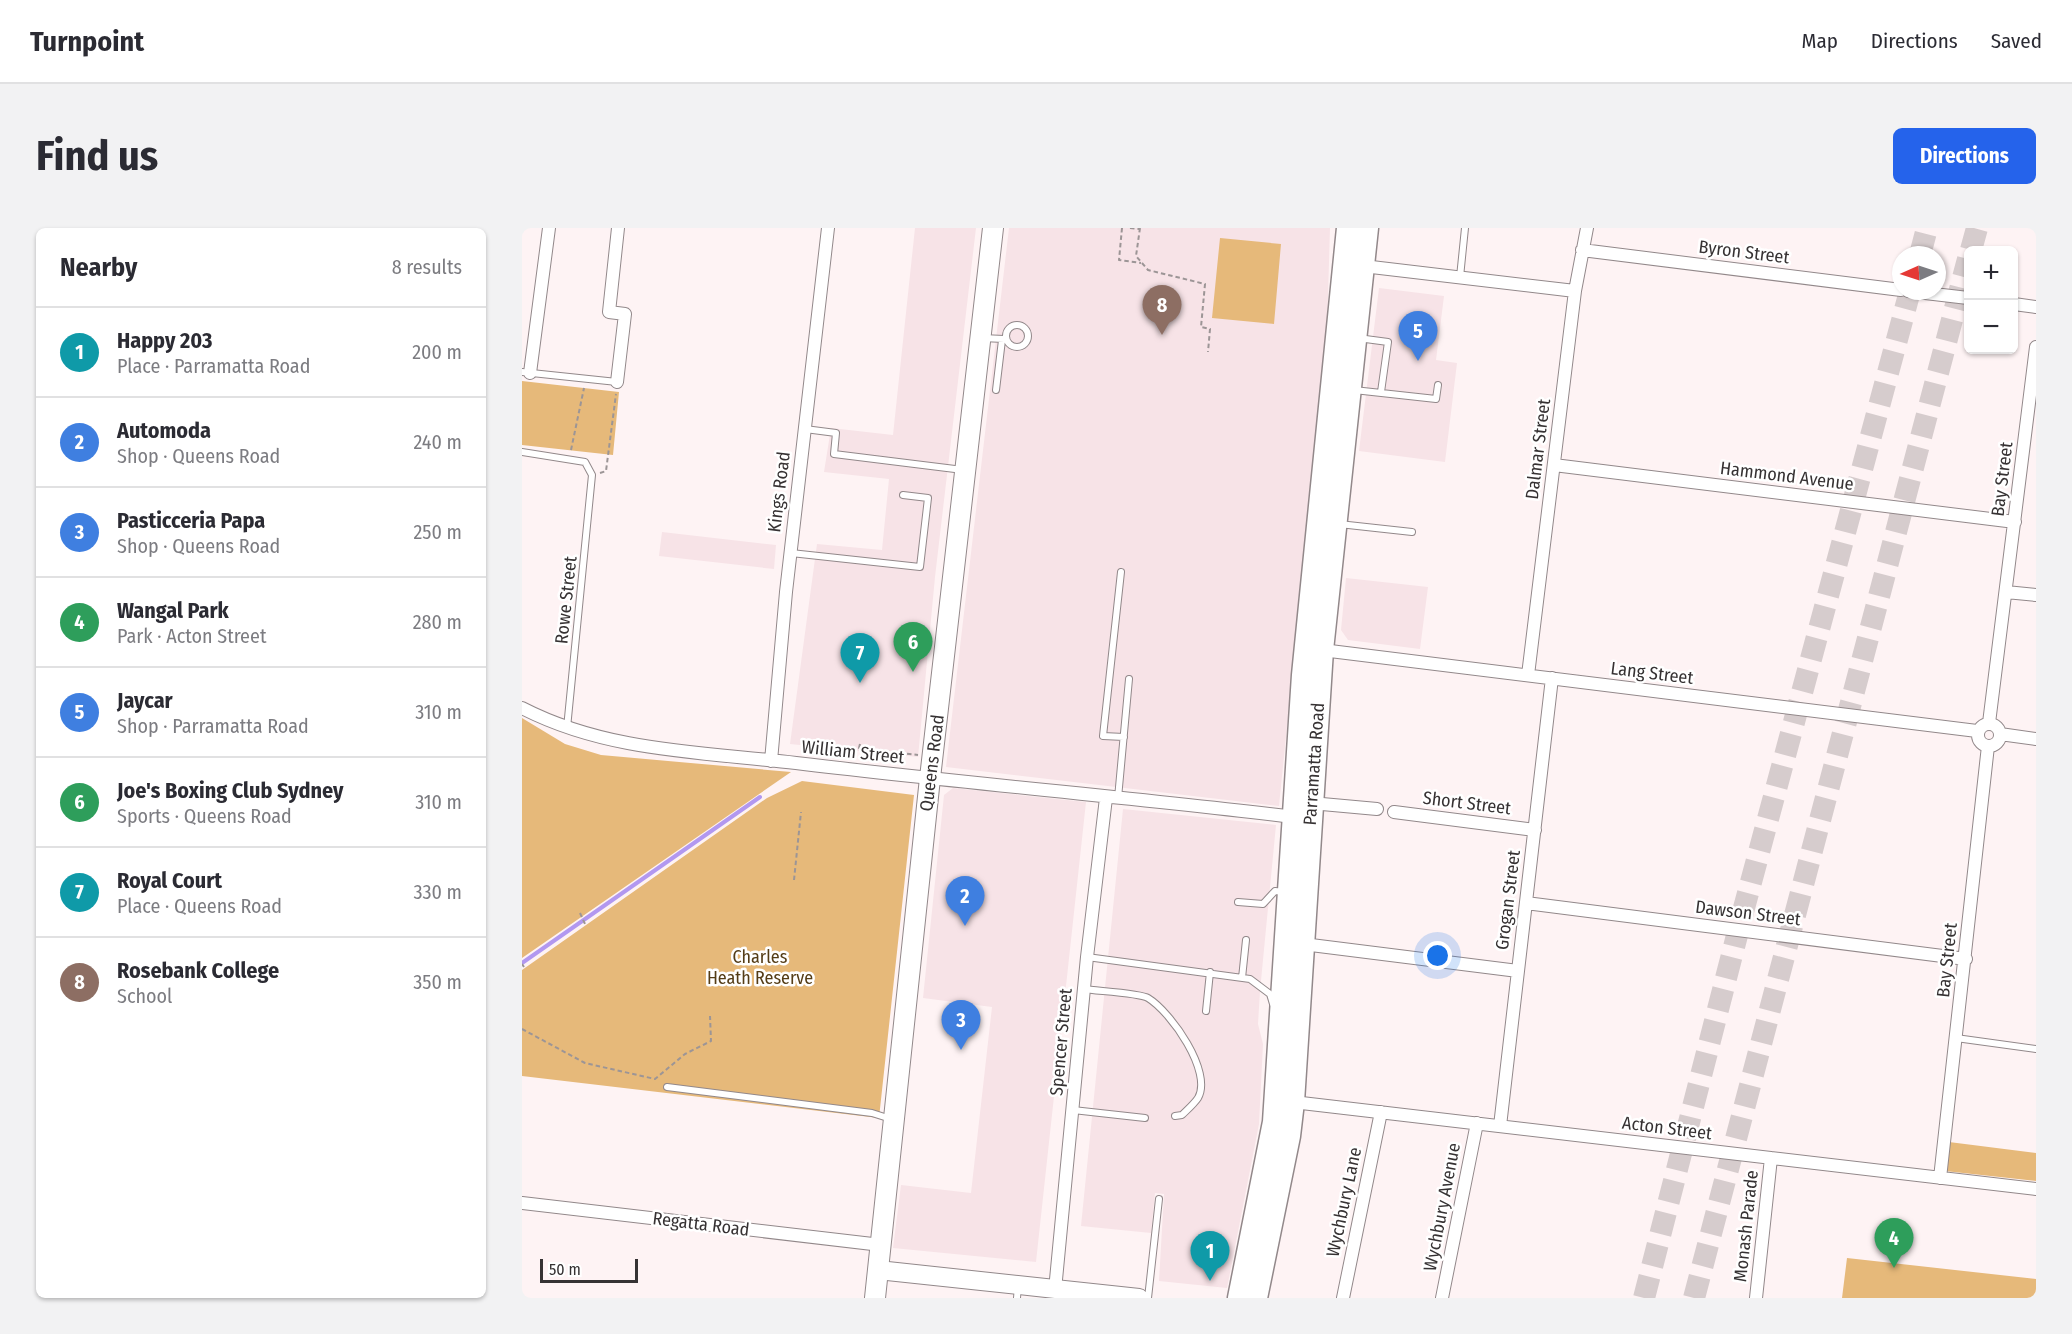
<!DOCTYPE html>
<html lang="en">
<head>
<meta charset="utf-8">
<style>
	body { margin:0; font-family:"Fira Sans Condensed",sans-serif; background:#f2f2f3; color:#2b2b33 }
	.controls { position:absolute; right:18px; top:18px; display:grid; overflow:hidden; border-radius:9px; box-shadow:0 2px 4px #0004 }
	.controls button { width:54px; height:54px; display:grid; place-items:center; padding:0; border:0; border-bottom:2px solid #e1e1e2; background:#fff; color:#2b2b33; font:30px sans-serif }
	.compass { position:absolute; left:1370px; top:18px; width:54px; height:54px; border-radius:50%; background:#fff; box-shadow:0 2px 4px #0004; rotate:267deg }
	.scale { position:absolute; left:18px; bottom:15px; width:98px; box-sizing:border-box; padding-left:6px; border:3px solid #363233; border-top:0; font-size:16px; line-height:21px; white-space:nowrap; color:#363233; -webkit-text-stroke:4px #fff; paint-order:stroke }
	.you { position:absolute; left:916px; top:728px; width:21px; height:21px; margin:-15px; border:4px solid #fff; border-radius:50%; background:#1a73e8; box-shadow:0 0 0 9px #1a73e833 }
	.badge { display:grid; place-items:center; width:39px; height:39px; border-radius:50%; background:#2563eb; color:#fff; font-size:20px; font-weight:700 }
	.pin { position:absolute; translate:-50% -50px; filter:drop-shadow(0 2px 3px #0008) }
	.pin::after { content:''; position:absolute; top:32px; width:21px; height:18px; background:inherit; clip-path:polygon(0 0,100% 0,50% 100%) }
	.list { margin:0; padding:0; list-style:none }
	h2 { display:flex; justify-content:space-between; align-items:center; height:78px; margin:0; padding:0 24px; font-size:26px }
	h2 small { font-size:20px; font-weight:400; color:#7c7c81 }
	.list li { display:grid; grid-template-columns:39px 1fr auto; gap:18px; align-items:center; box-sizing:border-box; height:90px; padding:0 24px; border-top:2px solid #e1e1e2 }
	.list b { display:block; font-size:22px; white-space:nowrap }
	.list p { margin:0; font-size:20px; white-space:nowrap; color:#7c7c81 }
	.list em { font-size:20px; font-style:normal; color:#7c7c81 }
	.map { position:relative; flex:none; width:1514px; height:1070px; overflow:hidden; border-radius:9px }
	header { display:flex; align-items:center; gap:36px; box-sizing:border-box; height:84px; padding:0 30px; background:#fff; border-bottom:2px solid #e1e1e2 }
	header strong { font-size:28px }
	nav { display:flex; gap:33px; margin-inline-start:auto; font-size:21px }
	.intro { display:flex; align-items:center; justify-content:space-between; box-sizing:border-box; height:144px; padding:0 36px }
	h1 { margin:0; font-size:42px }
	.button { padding:15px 27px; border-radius:9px; background:#2563eb; color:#fff; font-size:21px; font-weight:700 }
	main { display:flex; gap:36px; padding:0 36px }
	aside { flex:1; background:#fff; border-radius:9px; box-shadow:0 2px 4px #0004 }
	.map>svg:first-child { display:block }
</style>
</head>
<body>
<header>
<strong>Turnpoint</strong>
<nav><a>Map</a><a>Directions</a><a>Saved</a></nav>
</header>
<div class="intro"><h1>Find us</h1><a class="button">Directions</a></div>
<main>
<aside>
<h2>Nearby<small>8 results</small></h2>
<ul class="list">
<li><span class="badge" style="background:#0f9aa8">1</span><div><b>Happy 203</b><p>Place · Parramatta Road</p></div><em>200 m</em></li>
<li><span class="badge" style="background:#3f7fe0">2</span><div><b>Automoda</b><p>Shop · Queens Road</p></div><em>240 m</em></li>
<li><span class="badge" style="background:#3f7fe0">3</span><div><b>Pasticceria Papa</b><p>Shop · Queens Road</p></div><em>250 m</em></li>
<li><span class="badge" style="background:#2e9e5b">4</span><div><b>Wangal Park</b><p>Park · Acton Street</p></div><em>280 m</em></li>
<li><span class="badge" style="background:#3f7fe0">5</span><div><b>Jaycar</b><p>Shop · Parramatta Road</p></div><em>310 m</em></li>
<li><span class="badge" style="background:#2e9e5b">6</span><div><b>Joe's Boxing Club Sydney</b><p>Sports · Queens Road</p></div><em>310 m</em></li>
<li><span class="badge" style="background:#0f9aa8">7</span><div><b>Royal Court</b><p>Place · Queens Road</p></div><em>330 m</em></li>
<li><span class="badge" style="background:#8d6e63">8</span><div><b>Rosebank College</b><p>School</p></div><em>350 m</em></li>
</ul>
</aside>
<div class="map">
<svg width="1514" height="1070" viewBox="0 0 1514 1070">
	<rect width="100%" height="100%" fill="#fef3f4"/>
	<path fill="#f7e3e7" d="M393,0H454L413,349L396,529L268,516L295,316L360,322L367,251L302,244L309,200L371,207Z
		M487,0H808L805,103L757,578L424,539Z
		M857,60L922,68L914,132L935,135L923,234L837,223Z
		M140,304L254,317L252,341L137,328Z
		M824,350L906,359L898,421L826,412L819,402Z
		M431,560L564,574L514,1034L371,1020L379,957L449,965L470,779L401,770L422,567Z
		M601,581L754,597L738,763L736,796L741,816L737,896L705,1060L637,1053L642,966L633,965L629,1005L559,998Z"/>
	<path fill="#e6b97a" d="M698,10L759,16L752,96L690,90Z
		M0,153L97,164L91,227L0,217Z
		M0,490L43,516L79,527L269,544L0,730Z
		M280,553L392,567L357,890L0,848V742L245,570Z
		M1427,914L1514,925V953L1423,943Z
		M1325,1030L1514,1051V1070H1320Z"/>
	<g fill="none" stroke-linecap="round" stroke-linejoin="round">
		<path stroke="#b298f0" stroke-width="4" d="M0,735L238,569"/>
		<path stroke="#d6cccd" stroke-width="22" stroke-dasharray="22 11" stroke-linecap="butt" d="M1449,22L1455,0
			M1398,27L1405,0
			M1122,1070L1222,680L1388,63
			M1172,1070L1446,31"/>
		<g stroke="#92888a" stroke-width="8">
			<path id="lane" d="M938,49L943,0
				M484 108a11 11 0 1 1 22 0a11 11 0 1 1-22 0Z
				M460,110L482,111
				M836,110L866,114L859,164
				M0,144L95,154
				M474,162L480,112
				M832,162L914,171L916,157
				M283,201L314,205L312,226L441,242
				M0,224L63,234L70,247L45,500
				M817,296L890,304
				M269,325L398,339L406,270L381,267
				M599,344L581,508L602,509
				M596,570L607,451
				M716,674L741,676L753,663L763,664
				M565,729L728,751L748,766L751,776
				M720,750L724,712
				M562,761C574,763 618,765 626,770C649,784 691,844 676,870C672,876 665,882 660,887L653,888
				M684,783L688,744
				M1434,810L1514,821
				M145,859L350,885L369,891
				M551,882L623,890
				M495,1070L496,1058
				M626,1070L637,971"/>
		</g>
		<g stroke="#92888a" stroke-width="14">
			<path id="street" d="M1060,22L1379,62
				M841,38L1053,63
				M1386,63L1446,70
				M1492,76L1514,79
				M8,145L27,0
				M95,154L103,86L87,84L96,0
				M1032,237L1493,294
				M1484,364L1514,367
				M800,422L1455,503
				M1006,447L1053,63L1065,0
				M0,480C85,524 181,524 274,535C440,555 606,569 772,589
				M1467,495L1514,119
				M1456 507a11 11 0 1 1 22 0a11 11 0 1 1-22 0Z
				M1478,506L1514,511
				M249,533L264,364L306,0
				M789,575L855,581
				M872,584L1013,602
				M1004,675L1444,731
				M781,716L996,743
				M771,874L1514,961
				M978,898L1030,450
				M1418,950L1466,518
				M0,975L359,1017
				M533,1062L565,729L584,570
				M821,1070L859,884
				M920,1070L955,895
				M1234,1070L1249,930"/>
		</g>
		<g stroke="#92888a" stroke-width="20">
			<path id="secondary" d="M356,1042L617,1070"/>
		</g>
		<g stroke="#92888a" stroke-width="22">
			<path id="primary" d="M353,1070L408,550L471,0"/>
		</g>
		<g stroke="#92888a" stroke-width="25">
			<path id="highway" d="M717,1070L752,894L781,447L826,0
				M734,1070L767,908L771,874L800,422L845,0"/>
		</g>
		<path stroke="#9c9596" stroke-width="2" stroke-dasharray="4.5 3" stroke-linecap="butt" d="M600,0L597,32L619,35
			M608,0L617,1
			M618,0L614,28L626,42L683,56L679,99L688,101L686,124
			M49,222L62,160
			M78,245L84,243L94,166
			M338,516L337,520L396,527
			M272,652L279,584
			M58,685L63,696
			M0,736L2,739
			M0,801L63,835L133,851L163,826L189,813L188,788"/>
		<use href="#lane" stroke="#fff" stroke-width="6"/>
		<use href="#street" stroke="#fff" stroke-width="12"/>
		<use href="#secondary" stroke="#fff" stroke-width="18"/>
		<use href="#primary" stroke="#fff" stroke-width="20"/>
		<use href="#highway" stroke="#fff" stroke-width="22"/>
	</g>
	<g text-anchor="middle" stroke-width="5" stroke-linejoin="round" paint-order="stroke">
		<g font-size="18" fill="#363233" stroke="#fff">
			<text transform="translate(1222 24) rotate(7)" y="6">Byron Street</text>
			<text transform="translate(1016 221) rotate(-83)" y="6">Dalmar Street</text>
			<text transform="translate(1265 248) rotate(7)" y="6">Hammond Avenue</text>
			<text transform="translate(1480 251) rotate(-83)" y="6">Bay Street</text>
			<text transform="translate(257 264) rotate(-83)" y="6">Kings Road</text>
			<text transform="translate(44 372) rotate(-84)" y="6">Rowe Street</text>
			<text transform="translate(1130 445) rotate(7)" y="6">Lang Street</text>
			<text transform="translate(331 524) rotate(6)" y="6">William Street</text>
			<text transform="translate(410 535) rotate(-83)" y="6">Queens Road</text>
			<text transform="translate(792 536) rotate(-86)" y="6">Parramatta Road</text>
			<text transform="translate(945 575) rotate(7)" y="6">Short Street</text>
			<text transform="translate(986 672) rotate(-83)" y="6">Grogan Street</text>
			<text transform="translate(1226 685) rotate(7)" y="6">Dawson Street</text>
			<text transform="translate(1425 732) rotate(-84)" y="6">Bay Street</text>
			<text transform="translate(539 814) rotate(-85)" y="6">Spencer Street</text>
			<text transform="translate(1145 900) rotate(7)" y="6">Acton Street</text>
			<text transform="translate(822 974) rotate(-78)" y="6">Wychbury Lane</text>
			<text transform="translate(920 979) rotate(-79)" y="6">Wychbury Avenue</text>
			<text transform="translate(179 996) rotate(7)" y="6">Regatta Road</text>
			<text transform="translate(1224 998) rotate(-84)" y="6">Monash Parade</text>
		</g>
		<g font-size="18" fill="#543c16" stroke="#fff">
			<text x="238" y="735">Charles<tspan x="238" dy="21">Heath Reserve</tspan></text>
		</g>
	</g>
</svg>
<div class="controls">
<button>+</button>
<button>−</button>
</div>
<svg class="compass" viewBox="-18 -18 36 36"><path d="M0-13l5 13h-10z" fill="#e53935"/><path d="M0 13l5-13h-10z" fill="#7c7c81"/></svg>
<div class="scale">50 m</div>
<div class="you"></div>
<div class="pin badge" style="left:688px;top:1053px;background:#0f9aa8">1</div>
<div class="pin badge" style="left:443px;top:698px;background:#3f7fe0">2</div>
<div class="pin badge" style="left:439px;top:822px;background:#3f7fe0">3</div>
<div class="pin badge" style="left:1372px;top:1040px;background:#2e9e5b">4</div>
<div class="pin badge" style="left:896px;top:133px;background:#3f7fe0">5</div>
<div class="pin badge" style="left:391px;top:444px;background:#2e9e5b">6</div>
<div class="pin badge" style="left:338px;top:455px;background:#0f9aa8">7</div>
<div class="pin badge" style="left:640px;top:107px;background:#8d6e63">8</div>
</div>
</main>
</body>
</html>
